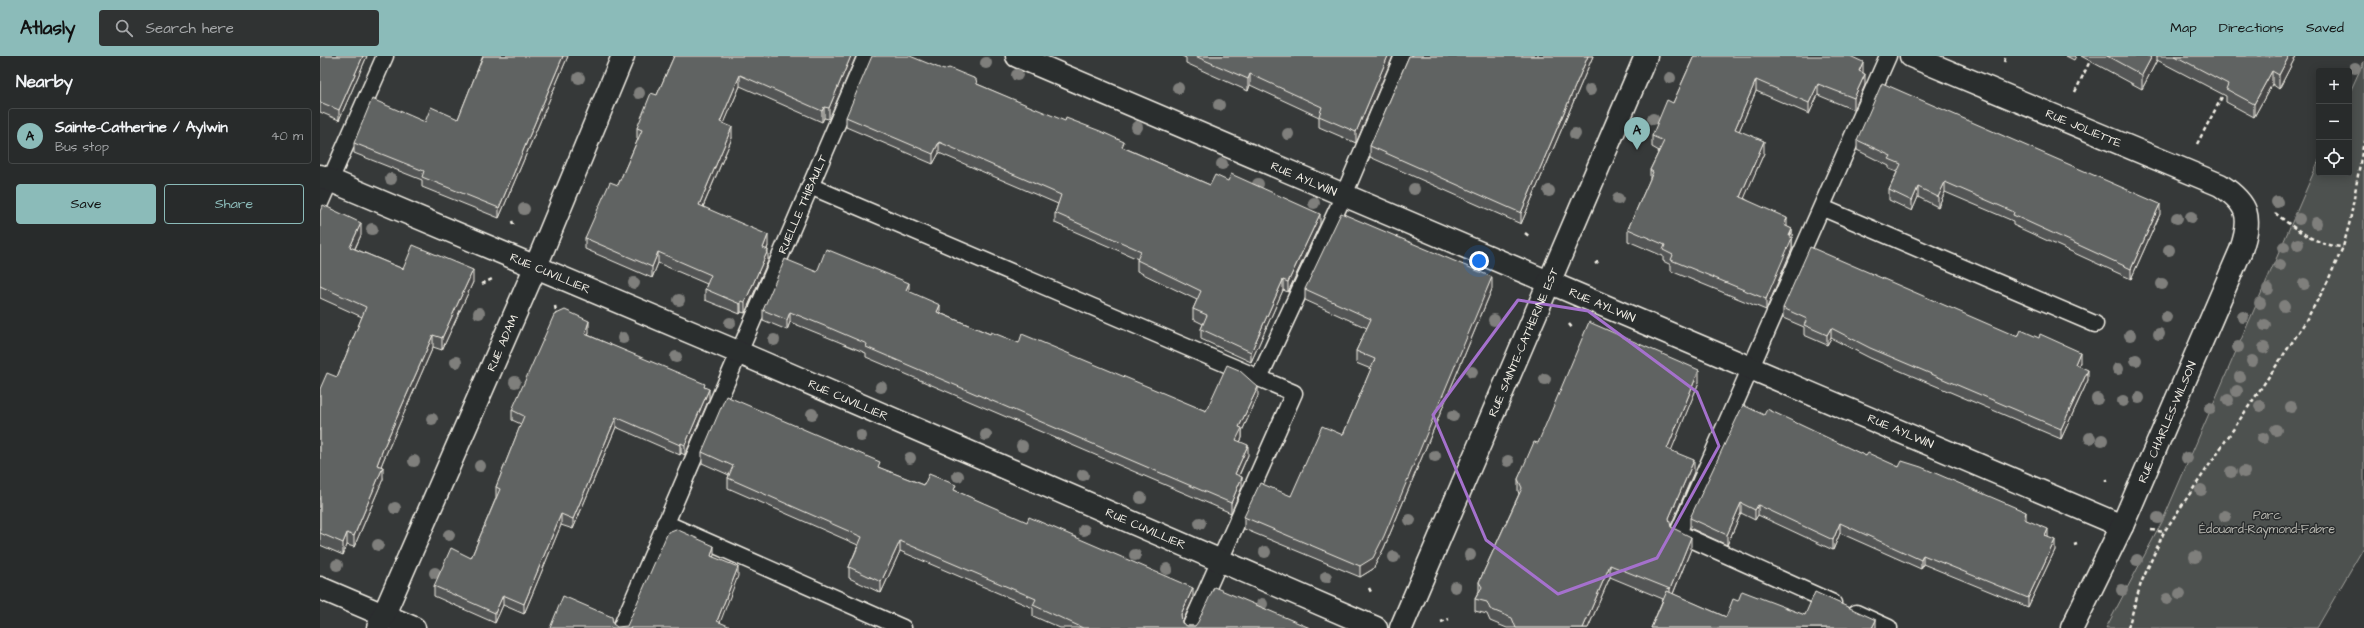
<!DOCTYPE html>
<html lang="en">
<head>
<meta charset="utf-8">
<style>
	body { margin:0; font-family:"Architects Daughter",sans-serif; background:#303333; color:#f1f3f6 }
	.controls { position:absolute; right:12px; top:12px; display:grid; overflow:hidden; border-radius:4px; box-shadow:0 2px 10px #0003 }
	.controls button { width:36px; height:36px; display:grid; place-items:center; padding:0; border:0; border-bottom:1px solid #444747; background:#282b2b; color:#f1f3f6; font:20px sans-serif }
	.you { position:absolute; left:1159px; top:205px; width:14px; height:14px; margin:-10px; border:3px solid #fff; border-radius:50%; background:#1a73e8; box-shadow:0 0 0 6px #1a73e833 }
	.badge { display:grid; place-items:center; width:26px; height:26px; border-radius:50%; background:#8bbbb9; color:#111; font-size:13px; font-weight:700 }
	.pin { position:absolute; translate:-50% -33px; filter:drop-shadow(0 1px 2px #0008) }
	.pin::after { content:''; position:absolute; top:21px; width:14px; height:12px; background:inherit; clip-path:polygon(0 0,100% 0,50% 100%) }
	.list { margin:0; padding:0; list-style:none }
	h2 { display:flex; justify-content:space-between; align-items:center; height:52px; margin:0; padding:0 16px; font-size:17px }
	h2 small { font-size:13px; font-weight:400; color:#a5a7a9 }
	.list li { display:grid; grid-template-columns:26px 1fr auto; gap:12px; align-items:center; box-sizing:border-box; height:56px; margin:0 8px 8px; padding:0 8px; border:1px solid #444747; border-radius:4px }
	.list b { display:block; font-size:15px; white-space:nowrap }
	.list p { margin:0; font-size:13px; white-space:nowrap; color:#a5a7a9 }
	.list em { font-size:13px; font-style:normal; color:#a5a7a9 }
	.actions { display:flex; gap:8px; padding:12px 16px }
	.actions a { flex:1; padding:9px 0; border:1px solid #8bbbb9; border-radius:4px; text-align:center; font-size:14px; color:#8bbbb9 }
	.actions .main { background:#8bbbb9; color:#111 }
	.icon { flex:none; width:22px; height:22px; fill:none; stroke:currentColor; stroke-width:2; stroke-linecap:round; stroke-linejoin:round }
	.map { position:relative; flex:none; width:2044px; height:572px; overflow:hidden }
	header { display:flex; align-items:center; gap:24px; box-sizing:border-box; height:56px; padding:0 20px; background:#8bbbb9; color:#111 }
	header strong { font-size:19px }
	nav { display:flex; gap:22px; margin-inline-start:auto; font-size:14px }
	.search { width:280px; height:36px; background:#303333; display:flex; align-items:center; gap:10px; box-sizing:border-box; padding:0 14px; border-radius:4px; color:#a5a7a9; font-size:15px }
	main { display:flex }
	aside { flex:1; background:#282b2b }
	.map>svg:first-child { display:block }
</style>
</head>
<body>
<header>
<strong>Atlasly</strong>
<div class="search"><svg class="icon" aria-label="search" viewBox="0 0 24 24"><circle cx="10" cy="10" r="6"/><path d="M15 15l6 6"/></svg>Search here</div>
<nav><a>Map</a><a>Directions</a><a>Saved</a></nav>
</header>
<main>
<aside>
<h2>Nearby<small></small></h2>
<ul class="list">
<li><span class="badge">A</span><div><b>Sainte-Catherine / Aylwin</b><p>Bus stop</p></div><em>40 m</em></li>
</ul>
<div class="actions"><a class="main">Save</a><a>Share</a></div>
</aside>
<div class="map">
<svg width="2044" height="572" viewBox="0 0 2044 572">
	<rect width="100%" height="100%" fill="#363939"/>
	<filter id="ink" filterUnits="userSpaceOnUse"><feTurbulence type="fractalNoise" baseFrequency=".025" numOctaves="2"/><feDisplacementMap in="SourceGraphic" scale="8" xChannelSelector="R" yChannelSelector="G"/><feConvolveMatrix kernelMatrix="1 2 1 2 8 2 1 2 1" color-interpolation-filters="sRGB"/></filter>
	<g filter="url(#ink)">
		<path fill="#4e514f" stroke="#a1a19c" d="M2044,5V491L1997,572H1786L1842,466L1999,104V117H2029V38Z"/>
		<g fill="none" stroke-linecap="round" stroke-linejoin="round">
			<g stroke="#f4f1e8" stroke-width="19">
				<g id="lane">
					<path d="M490,130L974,337L870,572"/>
					<path d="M0,147L65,0"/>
					<path d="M1503,152L1775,268"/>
					<path d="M939,322L1023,141L1083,0"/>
					<path d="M345,467L583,572"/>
					<path d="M1513,547L1358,477L1568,0"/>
					<path d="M1536,557L1569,572"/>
					<path id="s1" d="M301,572L546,0"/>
				</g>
			</g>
			<g stroke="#f4f1e8" stroke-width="25">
				<g id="street">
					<path id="s2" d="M697,0C1064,159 1435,311 1802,470"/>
					<path id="s3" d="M1591,0L1900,129C1929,148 1932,161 1921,194L1802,470L1752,572"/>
					<path id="s4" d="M0,120L420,297L1056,572"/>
					<path d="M0,532L94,572"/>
					<path id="s5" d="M58,572L216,210L303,0"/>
				</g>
			</g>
			<g stroke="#f4f1e8" stroke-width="25">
				<g id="secondary">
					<path id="s6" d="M1081,572L1326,0"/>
				</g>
			</g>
			<path stroke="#f4f1e8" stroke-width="2.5" stroke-dasharray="4 3" stroke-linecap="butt" d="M1684,6L1686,0
				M1755,36L1770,5
				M1877,88L1903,39
				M1955,157C1977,174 1995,189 2023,191
				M192,165L194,171
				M1205,177L1209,180
				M1275,208L1279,205
				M162,228L172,223
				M235,250L237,260
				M1249,268L1253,273
				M1786,423V426
				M1831,474L1844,476
				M1754,489L1757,488
				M1049,532L1052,538
				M1121,566L1129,563
				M1808,572L1821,527L1844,476L1981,273L2005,231L2023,191L2030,165L2044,85"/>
			<use href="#lane" stroke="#2a2d2e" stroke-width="16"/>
			<use href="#street" stroke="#2a2d2e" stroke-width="22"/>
			<use href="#secondary" stroke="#2a2d2e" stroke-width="22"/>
		</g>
		<g fill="#7f7f7c">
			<circle cx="666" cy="7" r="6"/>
			<circle cx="2035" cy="12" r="6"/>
			<circle cx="697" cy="19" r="6"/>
			<circle cx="259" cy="22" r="6"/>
			<circle cx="1350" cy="22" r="6"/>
			<circle cx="858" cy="32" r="6"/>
			<circle cx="1270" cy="34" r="6"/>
			<circle cx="319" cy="37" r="6"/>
			<circle cx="899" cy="49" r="6"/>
			<circle cx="1333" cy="63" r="6"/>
			<circle cx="817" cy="71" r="6"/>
			<circle cx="968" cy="78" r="6"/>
			<circle cx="1255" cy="78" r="6"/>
			<circle cx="902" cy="108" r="6"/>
			<circle cx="71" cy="123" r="6"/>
			<circle cx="938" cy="128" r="6"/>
			<circle cx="1094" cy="133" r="6"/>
			<circle cx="1229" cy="135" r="6"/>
			<circle cx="1298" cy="143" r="6"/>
			<circle cx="1957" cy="146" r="6"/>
			<circle cx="994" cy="147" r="6"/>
			<circle cx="204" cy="153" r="6"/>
			<circle cx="1871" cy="161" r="6"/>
			<circle cx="1857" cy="162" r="6"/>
			<circle cx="1979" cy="163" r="6"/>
			<circle cx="1996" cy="167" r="6"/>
			<circle cx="52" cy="173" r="6"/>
			<circle cx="1978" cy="188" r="6"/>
			<circle cx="1964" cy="191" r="6"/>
			<circle cx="1849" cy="194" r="6"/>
			<circle cx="1960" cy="209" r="6"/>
			<circle cx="314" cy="227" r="6"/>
			<circle cx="1842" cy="228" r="6"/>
			<circle cx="1984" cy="228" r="6"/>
			<circle cx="1948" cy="233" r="6"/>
			<circle cx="359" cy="244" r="6"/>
			<circle cx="1940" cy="247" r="6"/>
			<circle cx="1964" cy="250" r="6"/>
			<circle cx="159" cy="257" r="6"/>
			<circle cx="1846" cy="261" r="6"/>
			<circle cx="1923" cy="261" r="6"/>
			<circle cx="1174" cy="264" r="6"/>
			<circle cx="410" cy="267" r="6"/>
			<circle cx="1945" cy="269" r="6"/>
			<circle cx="1839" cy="278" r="6"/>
			<circle cx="1810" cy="279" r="6"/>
			<circle cx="303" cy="282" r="6"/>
			<circle cx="454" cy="284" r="6"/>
			<circle cx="1918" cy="291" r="6"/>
			<circle cx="1944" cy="292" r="6"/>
			<circle cx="356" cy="301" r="6"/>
			<circle cx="1816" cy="304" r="6"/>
			<circle cx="1932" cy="305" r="6"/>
			<circle cx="136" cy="306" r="6"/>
			<circle cx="1798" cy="313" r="6"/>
			<circle cx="1152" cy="316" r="6"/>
			<circle cx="1920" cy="321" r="6"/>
			<circle cx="1225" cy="323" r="6"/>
			<circle cx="195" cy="326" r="6"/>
			<circle cx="561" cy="331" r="6"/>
			<circle cx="1917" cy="335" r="6"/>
			<circle cx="1819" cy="342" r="6"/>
			<circle cx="1777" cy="343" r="6"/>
			<circle cx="1908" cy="344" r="6"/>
			<circle cx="1803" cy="345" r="6"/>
			<circle cx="1940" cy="350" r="6"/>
			<circle cx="1971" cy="351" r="6"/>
			<circle cx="1890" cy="352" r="6"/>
			<circle cx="492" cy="358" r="6"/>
			<circle cx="1133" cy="360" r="6"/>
			<circle cx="112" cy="363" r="6"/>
			<circle cx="1956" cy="374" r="6"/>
			<circle cx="666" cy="379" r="6"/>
			<circle cx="541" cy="380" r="6"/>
			<circle cx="1770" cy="382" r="6"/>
			<circle cx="1943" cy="382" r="6"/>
			<circle cx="1782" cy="384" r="6"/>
			<circle cx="702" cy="390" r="6"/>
			<circle cx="1115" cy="400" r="6"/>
			<circle cx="590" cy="402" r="6"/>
			<circle cx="1867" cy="402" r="6"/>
			<circle cx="94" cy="405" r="6"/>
			<circle cx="1188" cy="405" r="6"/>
			<circle cx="160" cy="410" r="6"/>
			<circle cx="1911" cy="416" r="6"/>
			<circle cx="1924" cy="416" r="6"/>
			<circle cx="763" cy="419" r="6"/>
			<circle cx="638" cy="420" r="6"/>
			<circle cx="1881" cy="434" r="6"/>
			<circle cx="821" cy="442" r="6"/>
			<circle cx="75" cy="452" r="6"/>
			<circle cx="1905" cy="460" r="6"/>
			<circle cx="1838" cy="462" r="6"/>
			<circle cx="1090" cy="464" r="6"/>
			<circle cx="880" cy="467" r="6"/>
			<circle cx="764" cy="474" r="6"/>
			<circle cx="129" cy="479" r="6"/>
			<circle cx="58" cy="489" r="6"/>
			<circle cx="945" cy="496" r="6"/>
			<circle cx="815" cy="499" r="6"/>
			<circle cx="1150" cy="499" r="6"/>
			<circle cx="1074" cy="501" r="6"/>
			<circle cx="1875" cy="501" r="6"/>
			<circle cx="1817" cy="504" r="6"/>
			<circle cx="17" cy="509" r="6"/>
			<circle cx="847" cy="513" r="6"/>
			<circle cx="115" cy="517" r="6"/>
			<circle cx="1006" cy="521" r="6"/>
			<circle cx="1135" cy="531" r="6"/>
			<circle cx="1802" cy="534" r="6"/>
			<circle cx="1860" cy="538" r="6"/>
			<circle cx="1847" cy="543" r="6"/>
			<circle cx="942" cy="548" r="6"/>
		</g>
		<path fill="#535554" stroke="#f4f1e8" d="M0,0H47L19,64L0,56Z
			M163,0H248L179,162L102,131V124L34,97V87L105,66L138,63Z
			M354,0H536L509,63L504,62L502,66L420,30L404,67L412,82L383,151L448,190L447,194L448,205L425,257L421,256L420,258L385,244V233L387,228L338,207L332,222L265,193V182L298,129L318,83H317V72L337,39Z
			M862,0H1073L1036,87L999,71V61L930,29L928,35L890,18L866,7V2Z
			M1089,0H1273L1201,168L1050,101V90Z
			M1374,0L1543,17L1545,29L1534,54L1498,39L1489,58L1436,35L1419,75L1444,97L1424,142L1467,171L1472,173V193L1446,254L1351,215V209L1343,205V200L1308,185V173L1330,123V114L1339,95L1332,91V80L1353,47Z
			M1746,0H1756L1754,4Z
			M1761,0H1976L1959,33L1952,28L1934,61L1906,46V40L1837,4L1822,33Z
			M657,28L890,129L1000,168L968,236L963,234L931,306L881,283V273L883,268L873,263V253L877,244L817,215V204L818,203L735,167V157L738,148L619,97L613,108L526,71V61Z
			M1537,84L1840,158L1811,223L1693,169V165L1625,136L1618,151L1598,141L1592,155L1569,144V134L1577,116L1569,113V110L1537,94Z
			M0,155L41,179L35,193L83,213L153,226L122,294L113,291L63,405L61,410L63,423L34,491L27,489L23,499L0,489V333L17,321L42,261L0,242Z
			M497,216L589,235L620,257L670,278L699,287L886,355L938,340L922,375V382L920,386L928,399L919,420L922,431L911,457L546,301V297L512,283L470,266L467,274L443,264V254Z
			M985,233H1172L1064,492L1053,513L1040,521L924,473V461L971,440L1023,379L1051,313L1036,307V295L1047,272L985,244Z
			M1463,252L1698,281L1760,306L1759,310L1768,324L1741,383L1550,302L1511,282L1507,289L1484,279V271L1463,262Z
			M269,276L268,279L385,331L389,343L365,399L361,397L360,399L296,371L253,473L241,469L204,558L183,549L175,567L114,540V530L151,502L176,442V431L201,368L192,364V354Z
			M1379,326L1351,394L1374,416L1351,471L1371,493L1353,538L1406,561L1418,545L1485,559L1556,572H1331L1343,543L1290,521L1268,572H1187L1170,565L1167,558L1155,555V543L1159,535V526L1199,438L1198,435V423L1218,387Z
			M1444,359L1546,400L1579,411L1706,464L1728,481L1735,494L1708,551L1603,508L1601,513L1520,477L1513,494L1438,459L1435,464L1421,457L1407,489L1370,472V462Z
			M382,396L560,412L604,429L636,435L873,543L862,566L867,570L990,572H740L713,560V552L580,495L561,537L529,522V511L538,489L408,432V422L409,419L382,407Z"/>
		<path fill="#444545" stroke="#f4f1e8" d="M43,0H47L19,64V54Z
			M243,0H248L179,162V152Z
			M531,0H536L509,63V52Z
			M1068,0H1073L1036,87V76Z
			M1268,0H1273L1201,168V157Z
			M1832,0H1837V4L1822,33V19Z
			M1969,0H1976L1959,33V19Z
			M1543,6V17L1539,15Z
			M1952,15V28L1934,61V48Z
			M930,18V29L928,35V23Z
			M1545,18V29L1534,54V42Z
			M420,19V30L400,77V66Z
			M1436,24V35L1415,85V73Z
			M1498,28V39L1489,58V47Z
			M504,51V62L502,66V55Z
			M412,71V82L379,160V149Z
			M1444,85V97L1420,152V141Z
			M619,86V97L613,108V98Z
			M1625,126V136L1618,151V141Z
			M1598,131V141L1592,155V145Z
			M1840,148V158L1811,223V213Z
			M1000,158V168L968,236V226Z
			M1467,162V174L1464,169Z
			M41,167V179L30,203V191Z
			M1472,173V193L1446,254V243Z
			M448,179V190L443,203V192Z
			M448,194V205L425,257V246Z
			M338,196V207L332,222V211Z
			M153,214V226L122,294V282Z
			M1172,221V233L1064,492L1053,513L1040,521V510Z
			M963,224V234L931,306V296Z
			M589,227V237L586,234Z
			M421,245V256L420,258V248Z
			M620,249V258L617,256Z
			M470,256V266L467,274V264Z
			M269,265V276L265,288V278Z
			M1511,272V282L1507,289V279Z
			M113,279V291L63,405L57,421V409L63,393Z
			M1760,296V306L1755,318V308Z
			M1379,314V326L1347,405V393Z
			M1768,314V324L1741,383V373Z
			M938,331V340L922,375V382L916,394V384L919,371Z
			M389,333V343L365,399V389Z
			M296,361V371L253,473V463Z
			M361,387V397L360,399V389Z
			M928,389V399L915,428V418Z
			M1374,404V416L1349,474V462Z
			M63,411V423L34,491V480Z
			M922,421V431L911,457V447Z
			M1421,447V457L1407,489V479Z
			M1438,449V459L1435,464V454Z
			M1706,456V466L1704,463Z
			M241,458V469L204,558V548Z
			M1520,467V477L1513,494V484Z
			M1728,473V483L1725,480Z
			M27,477V489L23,499V487Z
			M1371,481V493L1350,545V533Z
			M1735,484V494L1708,551V542Z
			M580,485V495L561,537V526Z
			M394,490V499L391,509V500Z
			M1603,499V508L1601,513V504Z
			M1290,509V521L1268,572H1263Z
			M418,511V520L398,572L397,565Z
			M873,532V543L861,569V558Z
			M183,539V549L175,567V557Z
			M1556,564V572H1552Z"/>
		<path fill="#616362" stroke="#f4f1e8" d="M0,0H43L19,54L0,46Z
			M163,0H243L179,152L102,121L104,115L34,87L52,43L105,66L111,51L138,63Z
			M354,0H531L509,52L504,51L502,55L420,19L400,66L412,71L379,149L448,179L443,192L448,194L425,246L421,245L420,248L385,233L391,219L338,196L332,211L265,182L290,126L298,129L322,74L317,72L331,37L337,39Z
			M552,0H590L624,14L629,12L656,23L657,28L745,65L746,62L780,75L804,86L802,91L890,129L895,119L908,125L911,118L1000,158L968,226L963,224L931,296L881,273L887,259L873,253L881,235L817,204L821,195L735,157L741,139L619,86L613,98L526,61Z
			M875,0H1068L1036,76L999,60L1002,51L930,18L928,23Z
			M1089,0H1268L1201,157L1050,90Z
			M1374,0H1530L1543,6L1539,15L1545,18L1534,42L1498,28L1489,47L1436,24L1415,73L1444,85L1420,141L1467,162L1464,169L1472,173L1469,180L1472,182L1446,243L1351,204L1353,199L1343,194L1345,189L1308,173L1333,116L1330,114L1344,85L1332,80L1347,44L1353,47Z
			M1787,0H1832L1822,19Z
			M1855,0H1969L1959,19L1952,15L1934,48L1906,33L1908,28Z
			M1562,27L1840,148L1811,213L1693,159L1694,156L1625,126L1618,141L1598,131L1592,145L1569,134L1581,108L1569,103L1571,100L1537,84Z
			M3,149L41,167L30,191L83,213L93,189L153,214L122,282L113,279L63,393L57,409L63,411L34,480L27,477L23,487L0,477V333L7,317L17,321L46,251L0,230V155Z
			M1021,157L1172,221L1064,480L1053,502L1040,510L924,461L940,427L971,440L1002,370L1023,379L1055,303L1036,295L1051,263L985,233Z
			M1490,191L1698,281L1701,274L1719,282L1720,278L1760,296L1755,308L1768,314L1741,373L1550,292L1511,272L1507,279L1484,269L1487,263L1463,252Z
			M506,193L589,227L586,234L620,249L617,256L670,278L671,276L699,287L702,278L886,355L907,309L919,314L938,331L919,371L922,372L916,384L928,389L915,418L922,421L911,447L546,291L547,288L512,273L470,256L467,264L443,254L465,203L497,216Z
			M245,254L269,265L265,278L385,328L384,331L389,333L365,389L361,387L360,389L296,361L253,463L241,458L204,548L183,539L175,557L114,530L131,492L151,502L180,433L176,431L204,360L192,354L234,259Z
			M1269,266L1379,314L1347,393L1374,404L1349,462L1351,471L1371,481L1350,533L1290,509L1263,572H1196L1192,562L1170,553L1167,546L1155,543L1162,531L1159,526L1202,432L1198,423L1214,386L1218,387Z
			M406,340L560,406L558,411L604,429L609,418L636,429L634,434L707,466L709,461L873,532L861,558L862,567L867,570H875L878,566L894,531L990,572H763L713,549L716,543L580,485L561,526L529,511L542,481L408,422L413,410L382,396Z
			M1423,349L1444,359L1447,353L1546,400L1548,397L1579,411L1582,405L1601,411L1706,456L1704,463L1728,473L1725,480L1735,484L1708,542L1603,499L1601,504L1520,467L1513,484L1438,449L1435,454L1421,447L1407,479L1370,462Z
			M356,473L394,490L391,500L418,511L397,565L413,572H230L243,540L292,561L293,568L297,571L307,570L348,476Z
			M1347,535L1406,561L1413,543L1418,545L1422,535L1485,559L1495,536L1556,564L1552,572H1331Z"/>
	</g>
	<path fill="none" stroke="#a571cd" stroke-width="3" stroke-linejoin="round" d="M1198,244L1268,255L1377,336L1399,390L1337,502L1238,538L1166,484L1113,359Z"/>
	<g text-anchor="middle" stroke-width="3" stroke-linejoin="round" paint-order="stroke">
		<g font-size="12" fill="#f4f1e8" stroke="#2a2d2e">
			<text dy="4" stroke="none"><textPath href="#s3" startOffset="187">RUE JOLIETTE</textPath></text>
			<text dy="4" stroke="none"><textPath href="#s2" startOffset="312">RUE AYLWIN</textPath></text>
			<text dy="4" stroke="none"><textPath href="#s1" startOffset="461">RUELLE THIBAULT</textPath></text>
			<text dy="4" stroke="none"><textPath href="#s4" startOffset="250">RUE CUVILLIER</textPath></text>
			<text dy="4" stroke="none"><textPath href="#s2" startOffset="636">RUE AYLWIN</textPath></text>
			<text dy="4" stroke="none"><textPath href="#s6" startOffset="311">RUE SAINTE-CATHERINE EST</textPath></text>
			<text dy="4" stroke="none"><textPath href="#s5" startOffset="311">RUE ADAM</textPath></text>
			<text dy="4" stroke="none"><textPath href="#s4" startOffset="574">RUE CUVILLIER</textPath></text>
			<text transform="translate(1847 366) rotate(-67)" y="4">RUE CHARLES-WILSON</text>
			<text dy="4" stroke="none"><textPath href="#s2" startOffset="960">RUE AYLWIN</textPath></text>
			<text dy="4" stroke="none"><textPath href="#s4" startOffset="898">RUE CUVILLIER</textPath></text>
		</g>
		<g font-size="12" fill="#bab9b2" stroke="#2a2d2e">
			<text x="1947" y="463">Parc<tspan x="1947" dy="14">Édouard-Raymond-Fabre</tspan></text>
		</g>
	</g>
</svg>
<div class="controls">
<button>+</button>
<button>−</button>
<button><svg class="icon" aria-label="locate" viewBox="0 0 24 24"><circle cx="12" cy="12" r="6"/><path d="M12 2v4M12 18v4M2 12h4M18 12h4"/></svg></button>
</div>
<div class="you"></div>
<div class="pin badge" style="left:1317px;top:94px">A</div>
</div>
</main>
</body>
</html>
